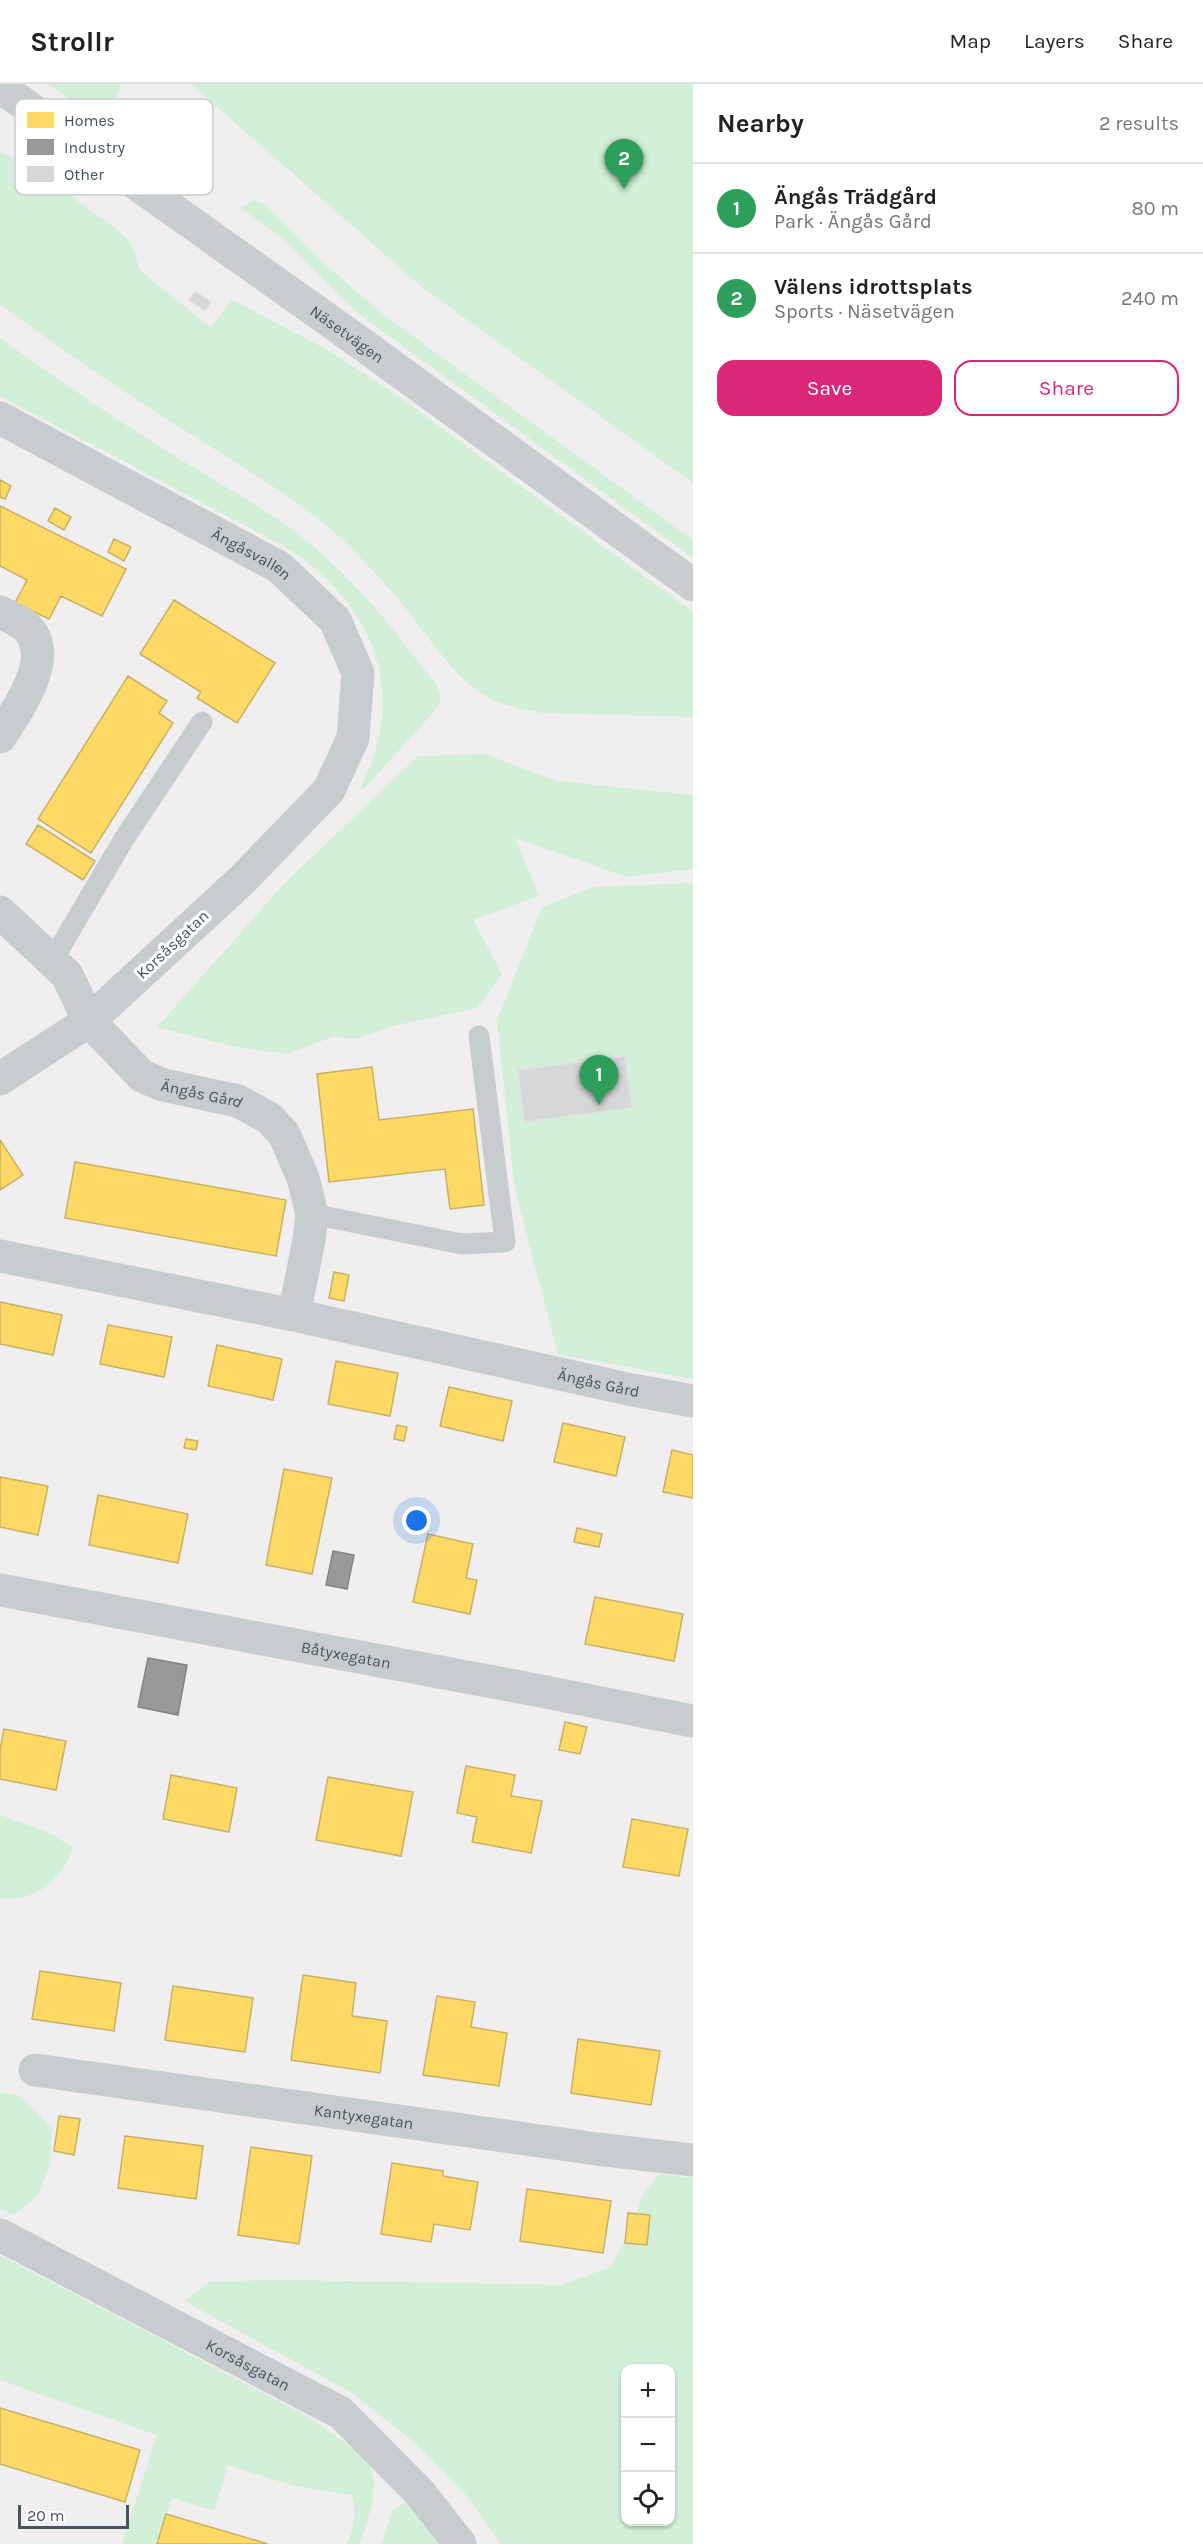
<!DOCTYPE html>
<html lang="en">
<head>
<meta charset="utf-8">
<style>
	body { margin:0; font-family:Karla,sans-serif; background:#f6f6f6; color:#222 }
	.controls { position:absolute; right:18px; bottom:18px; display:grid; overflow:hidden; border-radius:12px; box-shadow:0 2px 4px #0004 }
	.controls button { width:54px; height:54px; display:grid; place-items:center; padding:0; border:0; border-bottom:2px solid #e0e0e0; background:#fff; color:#222; font:30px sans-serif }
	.scale { position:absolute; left:18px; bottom:15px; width:111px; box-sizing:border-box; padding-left:6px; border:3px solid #44555c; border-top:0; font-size:16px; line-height:21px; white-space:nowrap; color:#44555c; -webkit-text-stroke:4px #fff; paint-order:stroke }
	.you { position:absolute; left:417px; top:1437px; width:21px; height:21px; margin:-15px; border:4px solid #fff; border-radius:50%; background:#1a73e8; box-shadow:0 0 0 9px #1a73e833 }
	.badge { display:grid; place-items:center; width:39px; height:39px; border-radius:50%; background:#db2777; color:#fff; font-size:20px; font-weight:700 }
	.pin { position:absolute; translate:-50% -50px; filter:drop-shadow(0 2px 3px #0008) }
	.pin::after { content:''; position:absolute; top:32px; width:21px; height:18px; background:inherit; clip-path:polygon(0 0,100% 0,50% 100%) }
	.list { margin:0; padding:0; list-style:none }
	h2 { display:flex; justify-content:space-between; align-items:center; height:78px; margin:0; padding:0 24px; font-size:26px }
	h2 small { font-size:20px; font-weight:400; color:#767676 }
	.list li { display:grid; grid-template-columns:39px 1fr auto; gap:18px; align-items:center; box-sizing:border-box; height:90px; padding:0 24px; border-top:2px solid #e0e0e0 }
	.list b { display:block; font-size:22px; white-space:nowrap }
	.list p { margin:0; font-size:20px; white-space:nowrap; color:#767676 }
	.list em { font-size:20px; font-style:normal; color:#767676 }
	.actions { display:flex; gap:12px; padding:18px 24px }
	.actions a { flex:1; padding:14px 0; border:2px solid #db2777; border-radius:18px; text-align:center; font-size:21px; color:#db2777 }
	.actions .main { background:#db2777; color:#fff }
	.icon { flex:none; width:33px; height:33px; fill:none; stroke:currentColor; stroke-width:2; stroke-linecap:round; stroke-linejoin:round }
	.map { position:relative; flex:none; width:693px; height:2460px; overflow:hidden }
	header { display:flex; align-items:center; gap:36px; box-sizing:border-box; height:84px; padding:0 30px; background:#fff; border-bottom:2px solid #e0e0e0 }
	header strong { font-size:28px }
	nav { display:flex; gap:33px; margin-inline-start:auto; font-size:21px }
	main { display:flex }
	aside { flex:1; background:#fff }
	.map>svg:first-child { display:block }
</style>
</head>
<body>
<header>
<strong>Strollr</strong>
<nav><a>Map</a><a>Layers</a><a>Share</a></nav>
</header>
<main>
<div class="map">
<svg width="693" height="2460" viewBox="0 0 693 2460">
	<rect width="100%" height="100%" fill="#f0eeef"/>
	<path fill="#d1f0d7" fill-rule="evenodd" d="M47,0H119L121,3L116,13C133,24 153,31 147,55L76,19Z
		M191,0H693V399L423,204Z
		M0,68L24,78L115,144L131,159L140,187L210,243L232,216L328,266L394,309L693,528V633L542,629C520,625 496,620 478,607C447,584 427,550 403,521C386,500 367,480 348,461C300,415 240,382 184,346C121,307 59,264 0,220Z
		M254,116L266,121L327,182L384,231L693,456V474L363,233L342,214L288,159L241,124Z
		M0,254C58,296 117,336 178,374C215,397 254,418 290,444C339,480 380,527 416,575C426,589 445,604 439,622L363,706L361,702C411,606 371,515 282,461L0,312Z
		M485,670L557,697L693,711V785L627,793L515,754L539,812L473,836L502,890L477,924L397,941L354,955L335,952L287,970L235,963L157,943L283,801L418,672Z
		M693,799V1295L558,1270L515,1106L497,937L542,823L593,803Z
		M0,1731L50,1749L73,1764C60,1796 36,1819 0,1814Z
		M0,2008L19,2012L52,2044L50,2080L38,2111L14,2131L0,2125Z
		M659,2090L693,2094V2460H501L465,2410L415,2359L352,2309L184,2217L211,2197L290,2196L561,2201L611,2183L632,2142L643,2110ZM626,2284H670V2438H626Z
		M0,2171L309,2333L368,2375L374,2396L373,2418L360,2460H347C354,2445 357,2427 352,2411L294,2402L228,2381L214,2427L172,2414L159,2460H122L157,2351L0,2296Z
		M405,2418L444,2460H382L392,2427Z"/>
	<path fill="#ffd966" stroke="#c7b163" stroke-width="1.5" d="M0,396L11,402L5,415L0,413Z
		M0,422L126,485L102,532L61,512L49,535L15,519L27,496L0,482Z
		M55,424L71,433L64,446L48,437Z
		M114,455L131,463L124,477L108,468Z
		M174,516L275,579L237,639L197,614L201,608L140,570Z
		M128,592L167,617L159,629L173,639L91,769L38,735Z
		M38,741L95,777L83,796L26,760Z
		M372,983L379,1036L473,1025L484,1121L450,1125L445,1085L329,1098L317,990Z
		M0,1056L23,1091L0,1106Z
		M75,1078L286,1116L276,1172L65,1134Z
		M334,1188L349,1191L344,1217L329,1214Z
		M0,1218L62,1231L53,1271L0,1260Z
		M108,1241L172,1253L164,1293L100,1280Z
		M217,1261L282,1275L273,1316L208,1302Z
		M336,1277L398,1289L390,1332L328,1320Z
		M449,1303L512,1317L503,1357L440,1342Z
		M563,1339L625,1353L616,1392L554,1378Z
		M397,1341L407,1343L404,1357L394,1355Z
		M186,1355L198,1357L196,1366L184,1364Z
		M672,1366L693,1371V1414L663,1408Z
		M284,1385L332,1394L312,1490L266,1481Z
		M0,1393L48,1402L38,1451L0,1443Z
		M98,1411L188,1430L178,1479L89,1461Z
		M577,1444L602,1450L599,1463L574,1458Z
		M428,1450L473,1460L466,1494L477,1496L470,1530L413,1518Z
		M595,1513L683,1530L674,1577L585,1560Z
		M565,1638L587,1643L580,1670L559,1666Z
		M4,1645L66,1657L56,1706L0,1695V1666Z
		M466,1682L515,1691L511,1712L542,1717L531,1769L472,1758L477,1733L457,1729Z
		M171,1691L237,1704L229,1748L163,1735Z
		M328,1693L413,1708L401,1772L316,1756Z
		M632,1735L688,1745L679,1792L623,1783Z
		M40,1887L121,1899L114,1947L32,1935Z
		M303,1891L356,1899L352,1932L387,1937L380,1989L291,1976Z
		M173,1902L253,1914L245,1968L165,1956Z
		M437,1912L475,1918L471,1943L507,1949L499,2002L423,1991Z
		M578,1955L660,1967L651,2021L571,2009Z
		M59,2032L80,2035L74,2071L54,2067Z
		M125,2052L203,2062L196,2115L118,2104Z
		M251,2063L312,2072L299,2160L238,2151Z
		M392,2079L443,2087V2092L478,2098L470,2146L434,2140L431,2158L381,2150Z
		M527,2105L611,2117L603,2169L520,2157Z
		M628,2129L650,2131L647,2161L625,2159Z
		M0,2324L140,2366L125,2418L0,2380Z
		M166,2430L268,2460H157Z"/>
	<path fill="#999" stroke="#808587" stroke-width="1.5" d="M333,1467L354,1471L347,1505L326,1501Z
		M148,1574L187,1581L178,1631L138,1623Z"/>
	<path fill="#d6d7d9" stroke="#e1e0e2" stroke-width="1.5" d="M195,207L211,218L205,227L189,216Z
		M625,972L632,1024L524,1038L518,986Z"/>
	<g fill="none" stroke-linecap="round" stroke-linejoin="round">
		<path stroke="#c7ccce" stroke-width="21" d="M52,877L124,755L202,638
			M312,1130L462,1160L505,1158L479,952"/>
		<g stroke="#c7ccce" stroke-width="33">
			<path id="s1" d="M0,334L279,483L335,536L358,589L353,654L329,706L243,795L89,937L0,995"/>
			<path d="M0,528C8,532 17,536 24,541C59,570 17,626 0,653"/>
			<path id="s2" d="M0,828L67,891L89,937L142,992L163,1001L238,1017L269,1034L284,1050L303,1094L312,1130L309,1156L294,1231"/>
			<path id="s3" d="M0,1172L294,1231L632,1306L693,1317"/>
			<path id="s4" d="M0,1506L520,1603L693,1637"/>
			<path id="s5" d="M35,1986L597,2065L693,2076"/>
			<path id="s6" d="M0,2151L341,2329L420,2409L460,2460"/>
		</g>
		<path stroke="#c8cdcf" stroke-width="33" id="s7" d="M0,3L355,255L693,501"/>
	</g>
	<g text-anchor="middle" stroke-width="6" stroke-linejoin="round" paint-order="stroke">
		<g font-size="16" fill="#44555c" stroke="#fff">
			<text dy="6" stroke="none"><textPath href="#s7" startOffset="426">Näsetvägen</textPath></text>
			<text dy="6" stroke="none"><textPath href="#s1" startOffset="286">Ängåsvallen</textPath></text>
			<text transform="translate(172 860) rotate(-43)" y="6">Korsåsgatan</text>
			<text dy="6" stroke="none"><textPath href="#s2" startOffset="282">Ängås Gård</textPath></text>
			<text dy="6" stroke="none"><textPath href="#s3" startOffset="612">Ängås Gård</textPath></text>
			<text dy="6" stroke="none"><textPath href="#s4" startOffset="352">Båtyxegatan</textPath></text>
			<text dy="6" stroke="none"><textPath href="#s5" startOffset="332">Kantyxegatan</textPath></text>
			<text dy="6" stroke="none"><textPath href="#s6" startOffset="280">Korsåsgatan</textPath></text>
		</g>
	</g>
	<rect x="15" y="15" width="198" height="96" rx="9" fill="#fff" stroke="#c7ccce" stroke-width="1.5"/>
	<rect x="27" y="28" width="27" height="16" fill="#ffd966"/>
	<rect x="27" y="55" width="27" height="16" fill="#999"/>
	<rect x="27" y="82" width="27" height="16" fill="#d6d7d9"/>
	<g font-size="16" fill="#44555c">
		<text x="64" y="42">Homes</text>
		<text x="64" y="69">Industry</text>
		<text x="64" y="96">Other</text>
	</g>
</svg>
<div class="controls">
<button>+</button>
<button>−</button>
<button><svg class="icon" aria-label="locate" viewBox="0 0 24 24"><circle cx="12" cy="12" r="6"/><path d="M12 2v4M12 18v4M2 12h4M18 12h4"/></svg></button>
</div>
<div class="scale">20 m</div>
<div class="you"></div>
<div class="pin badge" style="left:599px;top:1021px;background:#2e9e5b">1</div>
<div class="pin badge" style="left:624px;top:105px;background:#2e9e5b">2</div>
</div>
<aside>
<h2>Nearby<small>2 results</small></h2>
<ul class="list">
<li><span class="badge" style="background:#2e9e5b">1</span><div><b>Ängås Trädgård</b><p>Park · Ängås Gård</p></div><em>80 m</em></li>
<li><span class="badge" style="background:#2e9e5b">2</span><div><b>Välens idrottsplats</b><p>Sports · Näsetvägen</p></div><em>240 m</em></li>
</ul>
<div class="actions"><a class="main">Save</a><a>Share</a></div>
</aside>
</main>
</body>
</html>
